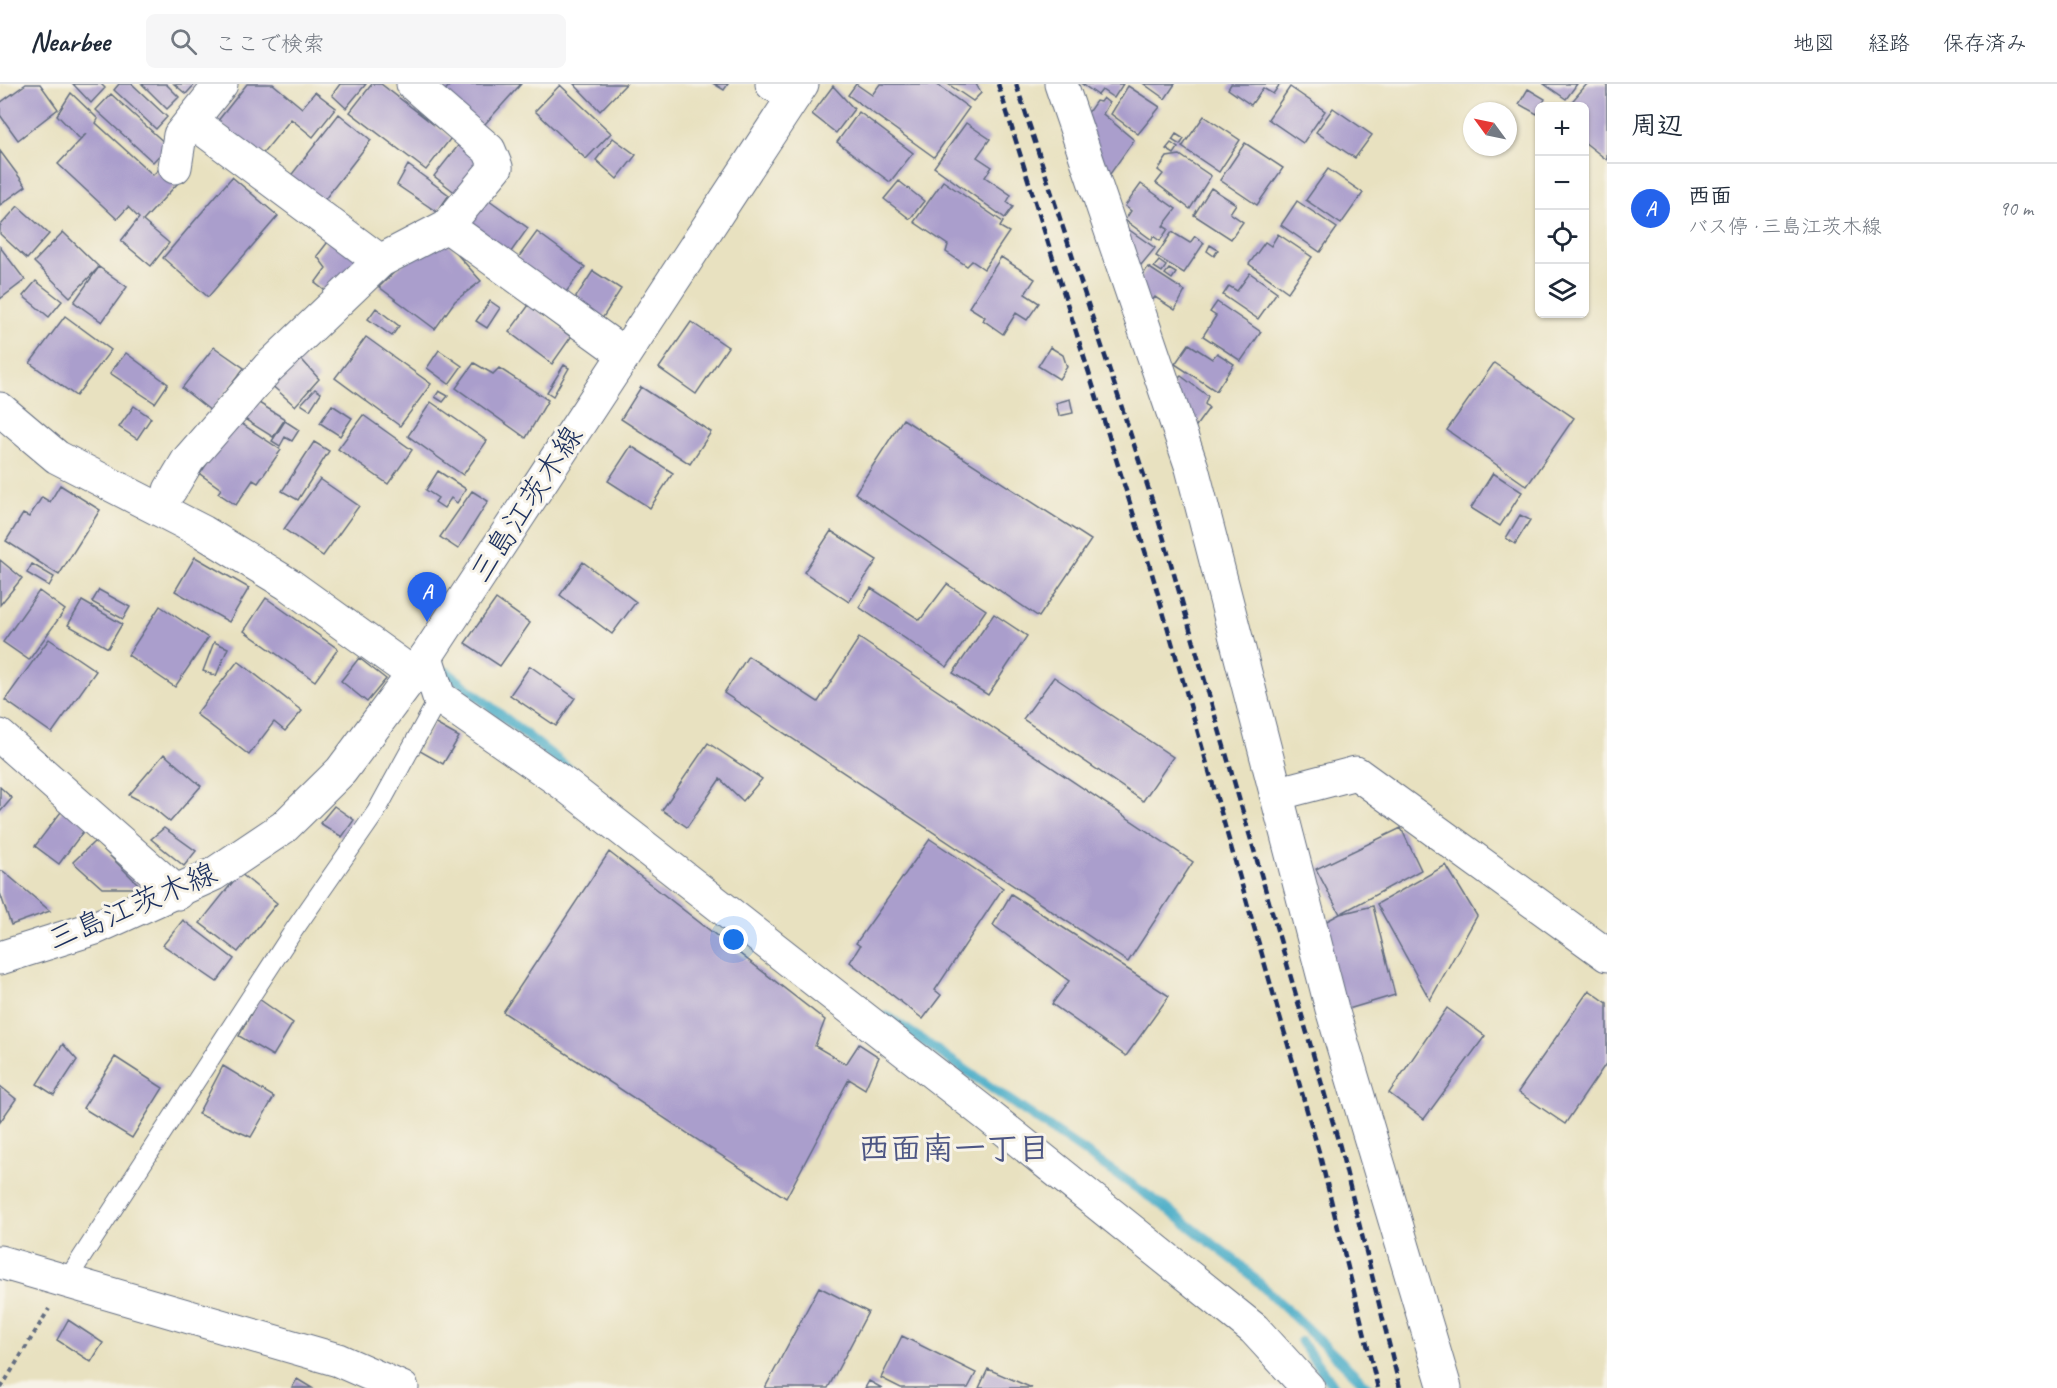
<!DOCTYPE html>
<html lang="ja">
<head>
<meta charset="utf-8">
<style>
	body { margin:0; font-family:Caveat,"Klee One",sans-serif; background:#f6f6f7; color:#1f2937 }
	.controls { position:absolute; right:18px; top:18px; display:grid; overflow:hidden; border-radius:9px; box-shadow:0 2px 4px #0004 }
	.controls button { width:54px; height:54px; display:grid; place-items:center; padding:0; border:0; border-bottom:2px solid #e0e1e3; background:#fff; color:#1f2937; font:30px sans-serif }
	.compass { position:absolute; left:1463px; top:18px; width:54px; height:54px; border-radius:50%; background:#fff; box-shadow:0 2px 4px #0004; rotate:303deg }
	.you { position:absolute; left:734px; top:856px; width:21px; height:21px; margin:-15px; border:4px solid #fff; border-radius:50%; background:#1a73e8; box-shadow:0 0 0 9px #1a73e833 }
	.badge { display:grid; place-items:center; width:39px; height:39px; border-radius:50%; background:#2563eb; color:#fff; font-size:20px; font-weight:700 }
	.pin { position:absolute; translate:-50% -50px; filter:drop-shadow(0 2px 3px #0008) }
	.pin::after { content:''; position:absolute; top:32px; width:21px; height:18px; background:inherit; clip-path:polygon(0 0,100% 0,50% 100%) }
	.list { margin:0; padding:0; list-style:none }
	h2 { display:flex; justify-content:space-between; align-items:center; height:78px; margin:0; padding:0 24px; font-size:26px }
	h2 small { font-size:20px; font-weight:400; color:#747a83 }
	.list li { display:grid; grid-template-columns:39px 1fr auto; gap:18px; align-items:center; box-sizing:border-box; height:90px; padding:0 24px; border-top:2px solid #e0e1e3 }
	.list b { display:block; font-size:22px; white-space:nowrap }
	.list p { margin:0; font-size:20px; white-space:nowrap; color:#747a83 }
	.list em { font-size:20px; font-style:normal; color:#747a83 }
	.icon { flex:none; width:33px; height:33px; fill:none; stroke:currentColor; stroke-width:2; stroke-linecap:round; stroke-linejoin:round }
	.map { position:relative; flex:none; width:1607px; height:1304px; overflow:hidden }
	header { display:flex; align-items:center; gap:36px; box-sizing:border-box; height:84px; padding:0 30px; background:#fff; border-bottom:2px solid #e0e1e3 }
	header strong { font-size:28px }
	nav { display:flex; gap:33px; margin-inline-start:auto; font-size:21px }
	.search { width:420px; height:54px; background:#f6f6f7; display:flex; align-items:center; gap:15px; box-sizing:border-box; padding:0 21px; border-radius:9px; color:#747a83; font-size:22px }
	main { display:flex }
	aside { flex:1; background:#fff }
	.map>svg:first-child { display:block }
</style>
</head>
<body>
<header>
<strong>Nearbee</strong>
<div class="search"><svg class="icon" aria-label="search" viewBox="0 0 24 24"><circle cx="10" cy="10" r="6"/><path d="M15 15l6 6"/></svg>ここで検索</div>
<nav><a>地図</a><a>経路</a><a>保存済み</a></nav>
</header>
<main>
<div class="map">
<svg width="1607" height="1304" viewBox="0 0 1607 1304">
	<rect width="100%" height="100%" fill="#f7f3e8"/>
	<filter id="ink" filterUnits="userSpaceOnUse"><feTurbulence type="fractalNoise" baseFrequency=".0167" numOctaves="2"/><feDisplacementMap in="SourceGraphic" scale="12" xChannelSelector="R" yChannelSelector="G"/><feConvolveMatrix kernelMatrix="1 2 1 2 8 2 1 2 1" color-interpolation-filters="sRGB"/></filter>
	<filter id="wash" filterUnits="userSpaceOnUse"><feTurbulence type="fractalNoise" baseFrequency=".008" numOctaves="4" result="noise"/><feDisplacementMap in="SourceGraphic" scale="24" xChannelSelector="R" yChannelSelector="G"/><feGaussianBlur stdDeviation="1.35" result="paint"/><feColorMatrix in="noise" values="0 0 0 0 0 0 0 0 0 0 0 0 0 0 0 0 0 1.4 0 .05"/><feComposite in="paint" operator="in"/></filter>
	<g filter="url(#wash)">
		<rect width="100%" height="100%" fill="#e8e1c0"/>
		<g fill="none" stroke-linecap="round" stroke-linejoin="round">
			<path stroke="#47acc7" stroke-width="10" d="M447,588L569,685
				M887,932L1166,1124L1239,1180L1369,1304
				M1301,1258L1335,1304"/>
		</g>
		<g id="blocks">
			<path fill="#aa9ecc" d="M26,0H40L58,25L18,56L0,31V19Z
				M73,0H101L105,4L91,19Z
				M119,0H132L167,33L156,45L114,6Z
				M142,0H166L179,13L167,25Z
				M174,0H195L186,10Z
				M247,0H273L302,24L315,8L336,24L313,53L291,35L260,73L217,38Z
				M340,0H366L346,24L332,11Z
				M372,0H381L451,54L426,86L350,28Z
				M451,0H521L476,50L437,15Z
				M574,0H626L600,27Z
				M714,0H728L724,6Z
				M856,0L872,11L880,0H936L969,24L934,73L848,11Z
				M948,0H976L981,9L973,17Z
				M1082,0H1123L1114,14L1102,6L1098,11Z
				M1144,0H1175L1165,15Z
				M1231,0H1280L1273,10L1263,4L1251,21L1228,5Z
				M1544,0H1577L1566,15Z
				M1587,0H1607V76L1584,58V22H1568Z
				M560,1L611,49L586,75L535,27Z
				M833,2L854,25L836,49L812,30Z
				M1128,2L1160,23L1138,50L1111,30Z
				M1290,3L1325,27L1303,59L1268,35Z
				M1528,5L1545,15L1537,30L1519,20Z
				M71,9L98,35L96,39L153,91L161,83L178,99L143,137L169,159L151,182L121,157L139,134L128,123L117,135L58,80L86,50L80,55L57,31Z
				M111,10L168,62L153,78L96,26Z
				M1103,14L1109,19L1103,30L1134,56L1103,100L1080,40L1096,17L1100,18Z
				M1333,24L1372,51L1355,74L1316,48Z
				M859,28L913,69L890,98L837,58Z
				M339,30L371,56L322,119L289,94Z
				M1204,32L1240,56L1219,88L1182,63Z
				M966,39L990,55L977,73L992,83L985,93L1011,111L1007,118L1013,123L1005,134L934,83Z
				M1176,50L1184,55L1180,61L1172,56Z
				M613,54L636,71L617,95L596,76Z
				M461,58L484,76L457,110L434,92Z
				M1171,59L1178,64L1174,70L1166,65Z
				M1245,59L1283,84L1257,121L1220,96Z
				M0,67L26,102L0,121Z
				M1180,71L1211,92L1190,125L1156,99L1163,90L1158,86L1167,73Z
				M408,81L449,111L437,128L397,101Z
				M1328,85L1363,109L1341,140L1306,116Z
				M232,93L278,132L208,213L163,174Z
				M899,97L924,117L910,135L884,115Z
				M943,97L1003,138L1000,143L1009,148L984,185L972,177L967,182L946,168L948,161L914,138Z
				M1141,100L1176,125L1163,142L1168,145L1160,157L1153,152L1152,156L1125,136L1131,127L1125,122Z
				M1211,104L1236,120L1230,129L1243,138L1231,155L1194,131Z
				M478,108L528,144L508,172L458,135Z
				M1297,117L1337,144L1320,168L1281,141Z
				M18,122L49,150L27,175L0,150V142Z
				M1125,143L1155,164L1132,192Z
				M63,148L99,183L127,203L102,238L74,218L99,183L70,213L34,178Z
				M537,148L585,183L563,212L515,178Z
				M1172,148L1190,159L1195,152L1204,159L1184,189L1156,172Z
				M1278,150L1312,173L1288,208L1249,180L1265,158L1271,162Z
				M331,154L361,175L332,212L315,199L326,184L317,172Z
				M447,159L481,197L455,217L435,245L379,203L408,175Z
				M1210,161L1218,166L1214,172L1207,167Z
				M0,163L25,196L0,215Z
				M1001,173L1035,195L1025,210L1039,219L1027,236L1016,229L1003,250L983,236L985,233L969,223Z
				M1159,177L1166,182L1162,188L1154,183Z
				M1148,183L1185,207L1175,226L1155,213L1145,226L1135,203Z
				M1169,185L1176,189L1172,195L1165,190Z
				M593,187L621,205L600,238L572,219Z
				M1250,189L1277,208L1258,235L1223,211L1229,202L1237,207Z
				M36,197L62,217L49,233L23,212Z
				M490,217L500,224L487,244L476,237Z
				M1217,218L1261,248L1241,277L1203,252L1216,232L1210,228Z
				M529,221L571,253L552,280L509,248Z
				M376,224L399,242L392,252L368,235Z
				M65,232L111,266L76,312L30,279Z
				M691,238L728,263L696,310L659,284Z
				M366,253L431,300L400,342L335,294Z
				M1189,260L1212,275L1217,269L1234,280L1216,307L1175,280Z
				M214,263L244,284L211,327L182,304Z
				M1050,263L1063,271L1067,283L1059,295L1038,282Z
				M439,266L462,282L449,300L427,284Z
				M295,268L319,295L295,322L268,298Z
				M126,269L168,300L155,319L110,289Z
				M474,279L493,290L499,284L548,316L526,354L456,304Z
				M1494,279L1574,334L1527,402L1447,346Z
				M564,281L569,284L553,312L547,308Z
				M1181,292L1208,312L1205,320L1209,324L1188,353L1173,300Z
				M641,303L711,348L690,380L621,335Z
				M315,305L321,309L310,326L301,320Z
				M439,307L448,312L443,318L435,313Z
				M1070,315L1073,329L1059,332L1056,319Z
				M254,316L285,335L273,353L243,334Z
				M431,318L487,357L463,391L408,352Z
				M332,321L352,334L340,352L320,339Z
				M134,322L151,334L137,355L119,343Z
				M363,331L412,366L388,400L338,365Z
				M903,335L1091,456L1039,533L855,409Z
				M236,336L281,366L258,399L253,396L236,421L218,409L221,405L200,390Z
				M285,337L299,346L292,357L285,353L280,362L272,357Z
				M314,358L329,367L298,416L282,407Z
				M631,362L673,389L650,424L608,397Z
				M438,387L466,405L457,419L451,414L444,424L435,418L438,414L426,406Z
				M1493,389L1522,408L1500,442L1471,424Z
				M320,395L359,422L323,472L284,445Z
				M60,401L100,426L59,491L6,457L23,430L29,433L42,413L50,418Z
				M472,407L488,417L458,465L440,453Z
				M1520,431L1530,436L1515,460L1506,454Z
				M831,447L877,476L849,518L804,488Z
				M195,473L249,504L229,538L175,507Z
				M0,476L22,494L0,521Z
				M583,478L636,518L612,550L560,511Z
				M32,480L54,493L49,502L27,489Z
				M947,500L986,526L947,583L859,523L871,504L920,536Z
				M99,506L130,523L123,535L92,518Z
				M39,507L65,526L29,576L3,558Z
				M266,514L338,565L315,597L244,547Z
				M496,515L530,539L500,582L465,559Z
				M82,517L122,540L108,564L68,541Z
				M160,522L208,554L175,603L128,571Z
				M994,530L1027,552L988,611L953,589Z
				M859,554L1193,778L1128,878L724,609L748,572L818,618Z
				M49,555L96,587L52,649L5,616Z
				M214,558L228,564L216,592L203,587Z
				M359,574L386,595L367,618L341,597Z
				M238,577L302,627L285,647L274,638L249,671L196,630Z
				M530,582L575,614L556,642L510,611Z
				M1054,593L1173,673L1143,717L1023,635Z
				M434,639L459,653L443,680L420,667Z
				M708,659L762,695L743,717L720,695L687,743L662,726Z
				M164,670L201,702L170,738L152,723L129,711Z
				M0,703L12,714L0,728Z
				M334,722L354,736L342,753L320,739Z
				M64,724L88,741L59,780L35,762Z
				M164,744L196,767L184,782L151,755Z
				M1401,744L1421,786L1340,830L1316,785Z
				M930,755L1003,804L935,906L941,911L923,935L850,878L860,862L856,859Z
				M95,757L142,804H102L73,778Z
				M609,768L825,936L815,962L846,980L859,960L879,973L865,1005L849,995L786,1114L503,928Z
				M1446,781L1477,832L1430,916L1377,820Z
				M0,787H3L50,827L11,841L0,809Z
				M240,789L277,819L238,868L200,839Z
				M1011,810L1169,912L1126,972L1052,920L1069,897L993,841Z
				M1373,822L1395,911L1345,926L1321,840L1340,830Z
				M183,836L234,875L217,898L163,861Z
				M1589,906L1607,919V978L1565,1040L1518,1008Z
				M259,915L293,939L273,972L239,952Z
				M1447,924L1485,952L1424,1035L1389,1009Z
				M63,960L77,976L54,1011L37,1000Z
				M115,973L163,1004L132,1054L83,1024Z
				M223,982L274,1013L251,1053L198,1030Z
				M0,1002L16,1015L0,1038Z
				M819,1203L868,1228L828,1304H765Z
				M68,1236L103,1259L91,1278L57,1256Z
				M902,1252L976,1289L968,1304H901L881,1294Z
				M988,1285L1032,1304H979Z
				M297,1295L312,1304H292Z
				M869,1297L882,1304H865Z"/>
		</g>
	</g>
	<g filter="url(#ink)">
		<use href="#blocks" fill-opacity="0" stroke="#636d80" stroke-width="1.5"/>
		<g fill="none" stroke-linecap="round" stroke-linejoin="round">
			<g stroke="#636d80" stroke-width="20">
				<path id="service" d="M65,1199L294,846L376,728L439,613"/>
			</g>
			<g stroke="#636d80" stroke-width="35">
				<path id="minor" d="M772,0L794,12
					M1061,0L1192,384L1332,925L1445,1304
					M192,37L380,177
					M175,83L180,51L221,0
					M447,142L624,270
					M0,325L57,373L203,448L288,500L413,590
					M170,406L188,376L268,284L380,177L447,142L496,83L489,66L413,0
					M426,573L439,613L564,700L986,1030L1254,1245L1308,1304
					M0,652L178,809
					M1276,710L1356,689L1607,871
					M0,1178L338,1276L402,1304"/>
			</g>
			<g stroke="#636d80" stroke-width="35">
				<path id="secondary" d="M0,874L95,844L214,790L284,743L341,687L426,573L802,0"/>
			</g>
			<path stroke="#636d80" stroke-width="4" stroke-dasharray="4.5 4.5" stroke-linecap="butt" d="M1,1304L49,1225"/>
			<use href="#service" stroke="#fff" stroke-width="18"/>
			<use href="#minor" stroke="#fff" stroke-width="33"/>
			<use href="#secondary" stroke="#fff" stroke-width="33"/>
			<path stroke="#1b2f5e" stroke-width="4.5" stroke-dasharray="9 4.5" stroke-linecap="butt" d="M998,0L1151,486L1319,1068L1378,1304
				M1016,0L1156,428L1340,1063L1400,1304"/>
		</g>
	</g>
	<g text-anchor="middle" stroke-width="6" stroke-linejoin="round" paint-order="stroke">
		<g font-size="30" fill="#1b2f5e" stroke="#f7f3e8">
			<text transform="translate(526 420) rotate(-57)" y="10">三島江茨木線</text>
			<text transform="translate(132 822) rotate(-23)" y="10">三島江茨木線</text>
		</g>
		<g font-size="32" font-weight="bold" fill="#4d5684" stroke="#f7f3e8">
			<text x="954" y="1075">西面南一丁目</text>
		</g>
	</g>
</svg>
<div class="controls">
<button>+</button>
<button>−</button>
<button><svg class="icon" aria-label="locate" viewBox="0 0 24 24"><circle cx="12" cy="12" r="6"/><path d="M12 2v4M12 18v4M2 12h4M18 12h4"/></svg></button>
<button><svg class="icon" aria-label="layers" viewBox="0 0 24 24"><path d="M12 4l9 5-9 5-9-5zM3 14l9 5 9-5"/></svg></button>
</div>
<svg class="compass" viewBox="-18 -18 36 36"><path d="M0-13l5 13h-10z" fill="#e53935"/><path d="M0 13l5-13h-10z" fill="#747a83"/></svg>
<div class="you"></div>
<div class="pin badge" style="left:427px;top:538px">A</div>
</div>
<aside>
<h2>周辺<small></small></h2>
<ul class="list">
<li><span class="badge">A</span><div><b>西面</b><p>バス停 · 三島江茨木線</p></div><em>90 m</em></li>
</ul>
</aside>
</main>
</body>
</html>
